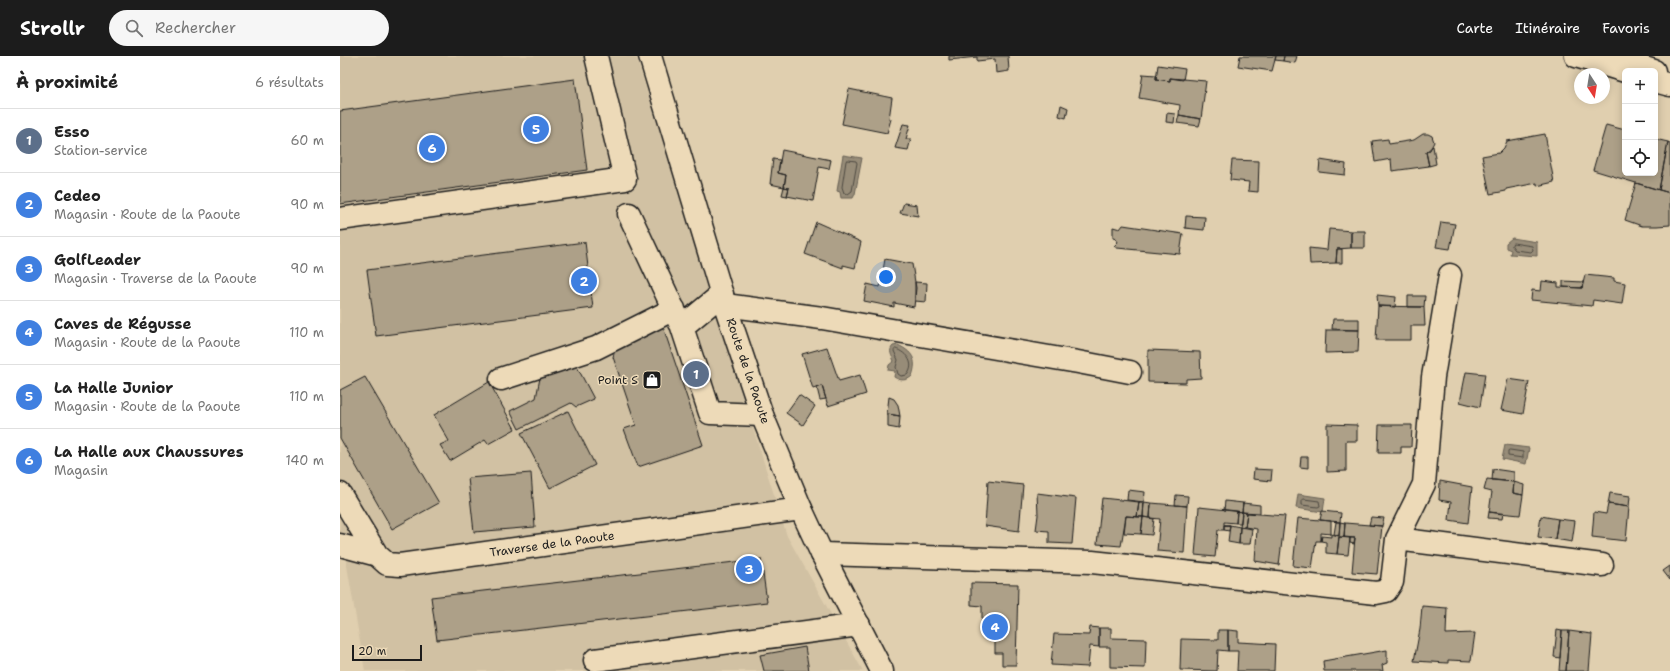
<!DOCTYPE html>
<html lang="fr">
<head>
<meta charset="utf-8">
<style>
	body { margin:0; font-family:"Shantell Sans",sans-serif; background:#f6f6f6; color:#222 }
	.controls { position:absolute; right:12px; top:12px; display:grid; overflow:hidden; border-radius:6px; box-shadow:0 2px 10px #0003 }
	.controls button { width:36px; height:36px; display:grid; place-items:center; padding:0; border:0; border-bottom:1px solid #e0e0e0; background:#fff; color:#222; font:20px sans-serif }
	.compass { position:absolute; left:1234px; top:12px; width:36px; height:36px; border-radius:50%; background:#fff; box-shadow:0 2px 10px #0003; rotate:168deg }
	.scale { position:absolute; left:12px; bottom:10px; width:70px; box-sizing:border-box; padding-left:4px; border:2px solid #1c1c1c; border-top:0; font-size:11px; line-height:14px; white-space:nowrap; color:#1c1c1c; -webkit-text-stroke:3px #eddab8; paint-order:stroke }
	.you { position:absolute; left:546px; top:221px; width:14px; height:14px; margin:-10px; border:3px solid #fff; border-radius:50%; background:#1a73e8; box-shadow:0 0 0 6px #1a73e833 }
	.badge { display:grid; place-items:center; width:26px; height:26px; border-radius:50%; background:#1c1c1c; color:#fff; font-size:13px; font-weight:700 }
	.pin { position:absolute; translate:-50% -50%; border:2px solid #fff; box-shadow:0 1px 4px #0006 }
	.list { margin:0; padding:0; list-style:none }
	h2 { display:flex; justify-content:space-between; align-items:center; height:52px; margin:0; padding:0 16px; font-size:17px }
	h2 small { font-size:13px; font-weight:400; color:#767676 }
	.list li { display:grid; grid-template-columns:26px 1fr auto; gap:12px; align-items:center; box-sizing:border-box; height:64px; padding:0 16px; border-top:1px solid #e0e0e0 }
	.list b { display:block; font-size:15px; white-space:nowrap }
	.list p { margin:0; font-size:13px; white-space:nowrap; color:#767676 }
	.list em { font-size:13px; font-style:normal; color:#767676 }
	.icon { flex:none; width:22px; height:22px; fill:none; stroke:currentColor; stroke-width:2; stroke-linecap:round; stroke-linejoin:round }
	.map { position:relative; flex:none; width:1330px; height:615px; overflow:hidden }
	header { display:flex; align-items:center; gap:24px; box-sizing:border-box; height:56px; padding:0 20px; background:#1c1c1c; color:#fff }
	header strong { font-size:19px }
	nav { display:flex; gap:22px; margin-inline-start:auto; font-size:14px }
	.search { width:280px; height:36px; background:#f6f6f6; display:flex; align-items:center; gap:10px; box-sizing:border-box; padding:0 14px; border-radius:22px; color:#767676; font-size:15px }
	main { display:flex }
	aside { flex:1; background:#fff }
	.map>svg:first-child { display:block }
</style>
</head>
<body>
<header>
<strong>Strollr</strong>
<div class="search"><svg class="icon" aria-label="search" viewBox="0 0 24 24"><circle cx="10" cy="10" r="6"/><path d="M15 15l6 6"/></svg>Rechercher</div>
<nav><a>Carte</a><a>Itinéraire</a><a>Favoris</a></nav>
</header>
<main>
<aside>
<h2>À proximité<small>6 résultats</small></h2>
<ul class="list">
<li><span class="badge" style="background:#5c6f8a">1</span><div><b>Esso</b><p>Station-service</p></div><em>60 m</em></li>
<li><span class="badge" style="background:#3f7fe0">2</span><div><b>Cedeo</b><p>Magasin · Route de la Paoute</p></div><em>90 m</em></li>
<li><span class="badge" style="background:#3f7fe0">3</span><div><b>GolfLeader</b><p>Magasin · Traverse de la Paoute</p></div><em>90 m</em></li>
<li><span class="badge" style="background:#3f7fe0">4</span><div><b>Caves de Régusse</b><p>Magasin · Route de la Paoute</p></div><em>110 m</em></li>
<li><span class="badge" style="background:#3f7fe0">5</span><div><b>La Halle Junior</b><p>Magasin · Route de la Paoute</p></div><em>110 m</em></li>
<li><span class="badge" style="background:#3f7fe0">6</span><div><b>La Halle aux Chaussures</b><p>Magasin</p></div><em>140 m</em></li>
</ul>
</aside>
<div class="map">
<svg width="1330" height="615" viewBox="0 0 1330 615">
	<rect width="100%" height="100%" fill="#e0cfaf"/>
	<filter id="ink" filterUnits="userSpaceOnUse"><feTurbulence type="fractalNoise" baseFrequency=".025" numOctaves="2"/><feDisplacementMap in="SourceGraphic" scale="8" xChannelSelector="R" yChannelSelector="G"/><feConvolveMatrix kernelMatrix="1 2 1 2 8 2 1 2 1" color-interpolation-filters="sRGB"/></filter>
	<g filter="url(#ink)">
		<path fill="#d1c1a3" d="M0,0H296L447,480L523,615H25L5,498L0,491Z"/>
		<path fill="#978c78" stroke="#665f53" d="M503,99L522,102L515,138L513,142H501L500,136L497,135Z
			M1172,182L1197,186V200L1170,198L1171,194L1166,192V187Z
			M558,289C572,296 578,303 572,320C567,325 560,325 554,321L555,315L548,314L549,309L554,305C552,300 548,295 553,290Z
			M1165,389L1189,392L1186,408L1162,403Z
			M958,438L985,442L983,456L956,452Z"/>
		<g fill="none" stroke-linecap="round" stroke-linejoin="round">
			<path stroke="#4d4941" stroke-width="1" d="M508,104L516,105L517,107L512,135L508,138L504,137L502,131L506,105Z
				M1173,187L1192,190L1193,194L1191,196L1175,194L1172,190Z
				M556,293C567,297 576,308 567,319L561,320L558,318L556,311L558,304L554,295Z
				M1170,394L1183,396V402L1168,400V395Z
				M964,443L979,445L980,450L978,451L962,449V445Z"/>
		</g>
		<path fill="#ada088" stroke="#1c1c1c" d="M609,0H668L669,15L656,17L655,3L637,5V1L609,4Z
			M900,0H936L932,15L898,10Z
			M936,0H944L943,5L935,4Z
			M944,0H957L955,7L943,5Z
			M818,9L845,13L843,24L830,22V25L816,23Z
			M803,18L816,19V23L830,25V22L866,25L861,63L839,59L840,49L799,42Z
			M235,23L247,114L0,148V55Z
			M509,33L552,42L549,63H551L547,77L502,68Z
			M721,49L728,52L726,62L719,60Z
			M827,57L835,58L834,67L826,66Z
			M839,59L861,63L859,70L837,67Z
			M563,68L570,69L566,83H571L568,94L555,92Z
			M1266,69L1285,74V117H1315V83L1328,86L1319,134L1253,114Z
			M1083,78H1088L1092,80L1094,86L1090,94L1086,96L1089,110L1052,115L1051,103L1035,106L1032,85L1048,83L1049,88L1074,84Z
			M1205,78L1214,126L1197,130V127L1166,133V135L1150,138L1142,100L1159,97L1164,92L1167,85Z
			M1328,86L1330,87V137L1319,134Z
			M1093,90L1096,108L1089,110L1086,96Z
			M442,94L491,104L489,113L479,111L473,145L447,140L449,132L444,131L446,119L438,117Z
			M433,103L440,104L438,117L446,119L444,131L430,128Z
			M892,104L919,105L918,136L908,135L909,126L890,124Z
			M980,104L1006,108L1005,119L979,116Z
			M1296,127L1330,137V169L1317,170H1302L1285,164Z
			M444,131L449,132L447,140L442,139Z
			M564,147L577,149L578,160L560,157Z
			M846,160L865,161L864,174L845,172Z
			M476,166L521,186L515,212L503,209V212L465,198Z
			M1101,166L1115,168L1110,193L1096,191Z
			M783,169L843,178L840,198L777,192L774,190L778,186L776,183L773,182V171L780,173Z
			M989,173L1011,175V192L997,193L996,207L970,208L969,192L987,194Z
			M1011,175H1025V192H1011Z
			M245,186L253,252L36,280L27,214Z
			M997,193H1002V207H996Z
			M545,203L572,208L576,232L574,251L554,247V251L524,245L527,228L540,231Z
			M1245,219L1274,222V225L1285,227L1282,248L1253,244L1252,250L1191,244L1192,234L1201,235L1202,225L1218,227V231L1242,232Z
			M1223,225L1243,226L1242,232L1223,231Z
			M575,226L587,227L586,246L575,245Z
			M1037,239L1056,241L1055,251L1038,250Z
			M1068,240H1085L1084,251H1068Z
			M1038,250L1084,251L1085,270H1071V284H1036Z
			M993,263H1019V274L992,273Z
			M322,268L363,389L298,411L284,373L296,369L273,301L278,283Z
			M986,274H1019L1018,296L985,297Z
			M487,291L499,325L520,319L526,338L488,350L482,330L473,333L462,298Z
			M808,294L860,296L861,322L846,323V327L808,326Z
			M234,305L254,343L236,351L231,347L179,373L170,355L196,342L200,322Z
			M1126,316L1145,318L1140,351L1120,346Z
			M25,321L99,447L52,473L0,382V334Z
			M1168,323L1189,326L1183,358L1161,354Z
			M149,326L175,373L148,388L145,384L110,405L100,389L109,385L94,359Z
			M482,330L486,343L480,344L477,332Z
			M459,339L475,350L463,369L446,357Z
			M549,341L554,343L558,349L560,360L547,358Z
			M228,355L255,409L210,432L181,377Z
			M548,358L560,360L559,373L548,371Z
			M987,368L1017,369V385H1006V415L987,416Z
			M1039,369H1072L1071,391H1061V397H1038Z
			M961,401H968V412L960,411Z
			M914,413L932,414L931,425L913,423Z
			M1153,413L1174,416V426L1152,424Z
			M191,417L195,471L134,476L128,422Z
			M1147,423L1174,426L1173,437L1183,439L1180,459L1149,456L1152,436L1144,434Z
			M648,425L683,429L679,475L645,470Z
			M1100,425L1132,431L1128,467L1109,464L1111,446L1099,444Z
			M1174,426L1184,429L1183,439L1173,437Z
			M788,434L805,436L804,446L787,444Z
			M697,437L736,442L732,488L709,487V475L696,474L698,459Z
			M1270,437L1290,440L1289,451L1268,448Z
			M836,439L848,440L847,450L835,449Z
			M762,442L799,446L797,461L786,460L781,490L757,488Z
			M885,445L903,447L902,456L884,454Z
			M799,446H804L803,461H797Z
			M804,446L811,447L810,462L803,461Z
			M811,447L847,450L844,497L817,495L820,463L810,462Z
			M903,447L920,449V457L902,456Z
			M1268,448L1289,451L1286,485L1252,481L1254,456L1266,458Z
			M859,451L897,455L896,467L884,466V469H890H884V474H878L875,501L855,499Z
			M897,455L902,456L901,467H896Z
			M982,455L1001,457L1000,466L980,464Z
			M902,456L907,457L905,471H900Z
			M1149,456L1163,458L1162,463L1148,462Z
			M907,457L945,460L939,509L915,505L917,473L905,471Z
			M786,460L803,461L801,478L784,477Z
			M1201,460L1218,463L1215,483L1198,481Z
			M803,461L814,463L812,479L801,478Z
			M1031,461L1044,462L1042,470L1029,469Z
			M958,462L991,465V478L981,477V485H976L972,512L953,510Z
			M1218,463L1235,465L1232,486L1215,483Z
			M996,466H1000L999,480L994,478Z
			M1000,466L1005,467L1004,481H999L997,498L986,497V486L981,485L982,480L991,481V478L999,480Z
			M1005,467L1042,470L1037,518L1012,516L1015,482L1004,481Z
			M884,469H890L889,475L884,474Z
			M890,469L900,471L899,488L888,486Z
			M900,471L912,473L910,488H899Z
			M999,481L1010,482L1008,499L997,498Z
			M1010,482H1015L1014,488L1010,487Z
			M421,503L427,546L97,584L91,541Z
			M1330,510V524L1323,515Z
			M631,527L678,528L676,609H662V597H655V571H642V550L631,549Z
			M1082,550L1107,552L1106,578L1135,577L1131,605L1108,604V607L1074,605L1080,573Z
			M750,571L759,572V591L750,590L748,611L711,609L714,578L749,579Z
			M759,572H771V582L806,583L805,612L770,611V591H759Z
			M878,574H888V595L878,594L877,615L840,614L841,583L878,584Z
			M888,574L898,575V586L935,588L934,615H897L898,595H888Z
			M1217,574L1222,575L1220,602L1214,601Z
			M1222,575H1229L1226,615H1219Z
			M1229,575L1252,578L1249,615H1226Z
			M465,591L469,615H424L420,599Z
			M1047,594V607L1042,609L1043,615H984L983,605Z"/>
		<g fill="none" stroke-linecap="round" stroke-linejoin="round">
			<g stroke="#1c1c1c" stroke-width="25">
				<path id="minor" d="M289,158L340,267
					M0,163L285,123L256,0
					M382,238L342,271L370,357L422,359
					M385,249L482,262L738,306L790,316
					M161,323L256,292L334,253
					M0,438L37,499L47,508L60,509L461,453
					M1057,483L1262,509
					M0,489L37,499
					M482,498L752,506L1036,537L1046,535L1052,526L1057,483L1084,428L1093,321L1110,219
					M255,604L519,569"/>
			</g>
			<g stroke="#1c1c1c" stroke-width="25">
				<path id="major" d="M310,0L385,249L422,359L461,453L482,498L542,615
					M1236,0L1285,15
					M1271,1L1314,15
					M1315,25L1330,29"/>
			</g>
			<use href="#minor" stroke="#eddab8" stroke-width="22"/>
			<use href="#major" stroke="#eddab8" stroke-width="22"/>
		</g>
	</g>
	<defs>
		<g id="shop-square" transform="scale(1)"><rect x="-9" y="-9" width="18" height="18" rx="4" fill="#1c1c1c" stroke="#eddab8"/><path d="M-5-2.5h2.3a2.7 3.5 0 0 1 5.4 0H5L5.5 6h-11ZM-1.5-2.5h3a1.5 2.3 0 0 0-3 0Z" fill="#fff"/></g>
	</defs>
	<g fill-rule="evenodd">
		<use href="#shop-square" x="312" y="324"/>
	</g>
	<g text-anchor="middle" stroke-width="3" stroke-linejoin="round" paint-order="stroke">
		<g font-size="12" fill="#1c1c1c" stroke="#eddab8">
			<text transform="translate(408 315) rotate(71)" y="4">Route de la Paoute</text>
			<text transform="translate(212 488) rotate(-8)" y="4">Traverse de la Paoute</text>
		</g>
		<g font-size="12" fill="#1c1c1c" stroke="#eddab8" text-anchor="end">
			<text x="298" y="328">Point S</text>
		</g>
	</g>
</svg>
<div class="controls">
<button>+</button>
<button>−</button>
<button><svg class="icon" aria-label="locate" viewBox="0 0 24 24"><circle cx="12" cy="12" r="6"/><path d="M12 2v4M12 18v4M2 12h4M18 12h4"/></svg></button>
</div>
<svg class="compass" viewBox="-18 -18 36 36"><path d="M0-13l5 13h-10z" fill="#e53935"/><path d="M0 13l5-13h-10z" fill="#767676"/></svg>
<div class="scale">20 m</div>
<div class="you"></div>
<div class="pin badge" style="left:356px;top:318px;background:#5c6f8a">1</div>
<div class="pin badge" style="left:244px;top:225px;background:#3f7fe0">2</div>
<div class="pin badge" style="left:409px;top:513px;background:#3f7fe0">3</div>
<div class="pin badge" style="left:655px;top:571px;background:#3f7fe0">4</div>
<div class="pin badge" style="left:196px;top:73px;background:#3f7fe0">5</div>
<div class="pin badge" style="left:92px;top:92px;background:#3f7fe0">6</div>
</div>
</main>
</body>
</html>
